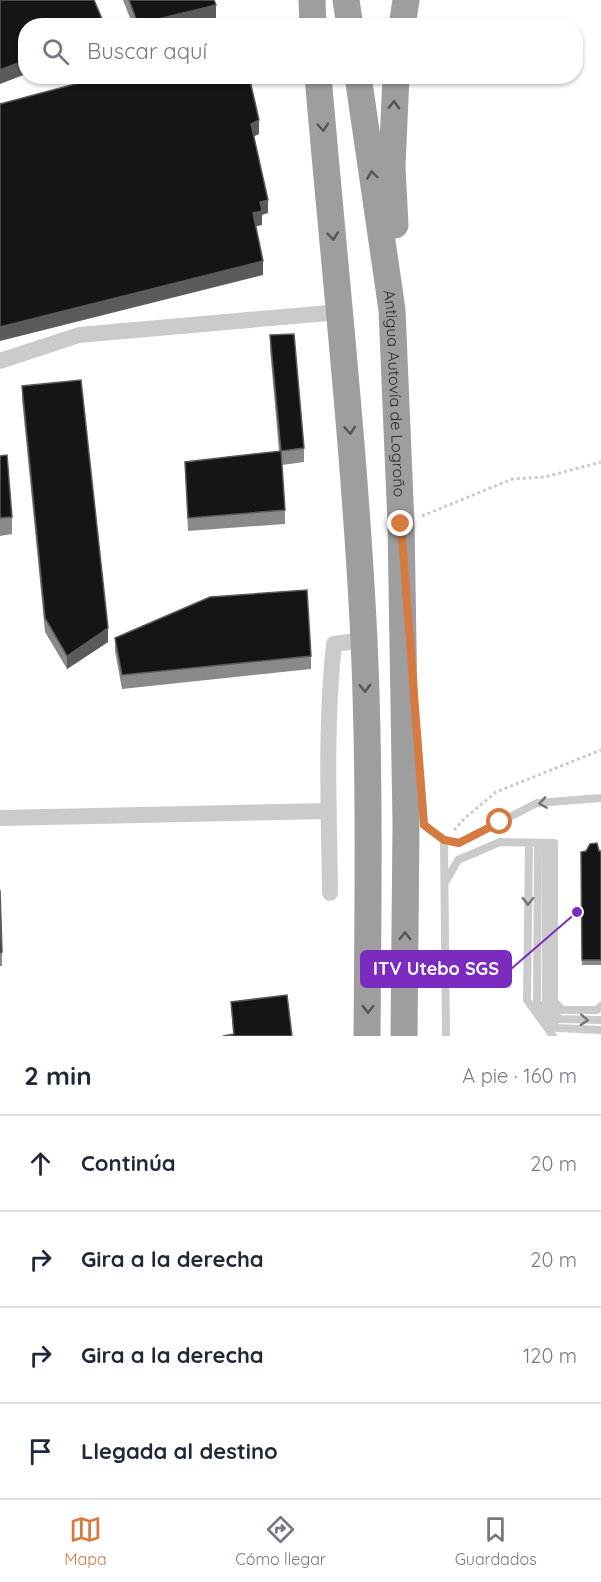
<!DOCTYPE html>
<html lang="es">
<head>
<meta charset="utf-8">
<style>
	body { margin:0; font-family:Quicksand,sans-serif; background:#f2f2f3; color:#1f2937 }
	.stop { position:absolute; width:18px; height:18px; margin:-14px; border:4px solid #d67a3f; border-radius:50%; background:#fff }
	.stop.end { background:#d67a3f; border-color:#fff; box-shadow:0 2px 6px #0008 }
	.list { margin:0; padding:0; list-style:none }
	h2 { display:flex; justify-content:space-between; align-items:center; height:78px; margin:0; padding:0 24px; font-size:26px }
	h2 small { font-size:20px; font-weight:400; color:#747a83 }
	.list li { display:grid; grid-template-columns:39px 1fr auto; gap:18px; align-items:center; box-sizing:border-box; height:96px; padding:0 24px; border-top:2px solid #e0e1e3 }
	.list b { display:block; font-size:22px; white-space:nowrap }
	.list em { font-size:20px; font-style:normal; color:#747a83 }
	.icon { flex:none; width:33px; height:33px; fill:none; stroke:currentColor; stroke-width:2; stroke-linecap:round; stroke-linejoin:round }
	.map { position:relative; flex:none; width:601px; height:1036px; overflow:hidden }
	.search { position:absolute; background:#fff; box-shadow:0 2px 4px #0004; left:18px; right:18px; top:18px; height:66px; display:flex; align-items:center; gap:15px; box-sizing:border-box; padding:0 21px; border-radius:24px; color:#747a83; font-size:22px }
	.sheet { height:462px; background:#fff }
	nav { display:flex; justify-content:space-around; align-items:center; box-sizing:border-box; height:84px; border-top:2px solid #e0e1e3; background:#fff; font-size:16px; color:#747a83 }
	nav a { display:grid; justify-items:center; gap:3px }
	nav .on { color:#d67a3f }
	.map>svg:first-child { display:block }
</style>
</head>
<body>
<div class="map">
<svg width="601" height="1036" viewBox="0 0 601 1036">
	<rect width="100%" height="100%" fill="#fff"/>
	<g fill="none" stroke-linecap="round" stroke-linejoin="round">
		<path stroke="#cbcbcb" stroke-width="3" stroke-dasharray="3 3" stroke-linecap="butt" d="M422,516L512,479L545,477L601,462
			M454,830L465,818L496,792L601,750"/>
		<path stroke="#cbcbcb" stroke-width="8" d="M417,737L424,825L444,840L446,1036
			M444,840L459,843L537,803L601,798
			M529,843L527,1000L553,1036
			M538,843L537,1002L557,1028L601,1030
			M546,843V1002L559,1019L601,1020
			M446,881L458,860L500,842L554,843V1001L562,1010H597L601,1006"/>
		<path stroke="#cbcbcb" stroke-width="16" d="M0,361L79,335L340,312
			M0,818L329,811
			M330,893C329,811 325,726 334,644L364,640"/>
		<g stroke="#9e9e9e" stroke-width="27">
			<path d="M312,0L313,26"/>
			<path d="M346,0L350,26"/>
			<path d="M402,26L406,0"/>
			<path d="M318,76C334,264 355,452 364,640C370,772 368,904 367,1036"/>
			<path id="s1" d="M358,76L392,310L401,524L406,824L404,1036"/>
			<path d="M395,225L392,167L396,76"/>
		</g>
	</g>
	<path fill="#8a8a8a" d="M123,0H214L216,18L187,26H133Z
		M270,335L304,448V462L282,465L285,510V524L188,531L185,462L279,451L270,349Z
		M22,386L108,642L67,669L45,632L22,399Z
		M0,456L12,517V534L0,536Z
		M115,638L311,656V669L122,689L115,651Z
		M586,851H601V965H582L581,852Z
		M0,890L2,952V966H0Z
		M231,1002L292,1036L233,1034Z"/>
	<path fill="#5b5b5b" d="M216,5V18L187,26H138V24Z
		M26,60V74L0,84V70Z
		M259,120V134L251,138V124Z
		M268,200V213L262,215V225L253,227V213L260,202Z
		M263,261V275L0,341V327Z
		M108,628V642L67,669V656Z"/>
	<path fill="#151515" stroke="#5b5b5b" stroke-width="1.5" d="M0,0H94L105,26H26V60L0,70Z
		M129,0H214L216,5L138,24Z
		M105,76H249L259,120L251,124L268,200L260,202L262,211L253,213L263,261L0,327V104Z
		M294,334L304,448L281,451L270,335Z
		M81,380L108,628L67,656L45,618L22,386Z
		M281,451L285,510L188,518L185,462Z
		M7,455L12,517L0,518V456Z
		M307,590L311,656L122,675L115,638L210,597Z
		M597,843L599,851H601V960H582L581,852L586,851L590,844Z
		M0,890L2,952L0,953Z
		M287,995L292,1036H223L234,1034L231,1002Z"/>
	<defs><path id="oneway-chevron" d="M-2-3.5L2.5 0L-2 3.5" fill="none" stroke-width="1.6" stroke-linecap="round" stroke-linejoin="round" transform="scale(1.5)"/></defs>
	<g stroke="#555">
		<use href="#oneway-chevron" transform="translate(394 105) rotate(-88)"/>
		<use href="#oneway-chevron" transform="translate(323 127) rotate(85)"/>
		<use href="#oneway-chevron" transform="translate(372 175) rotate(-98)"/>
		<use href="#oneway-chevron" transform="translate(333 236) rotate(84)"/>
		<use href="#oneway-chevron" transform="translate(350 430) rotate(86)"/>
		<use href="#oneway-chevron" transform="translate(365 688) rotate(88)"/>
		<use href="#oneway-chevron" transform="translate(405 936) rotate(-90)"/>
		<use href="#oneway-chevron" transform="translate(368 1009) rotate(91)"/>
	</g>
	<g stroke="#757575">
		<use href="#oneway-chevron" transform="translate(543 803) rotate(171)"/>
		<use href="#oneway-chevron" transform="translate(528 901) rotate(91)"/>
		<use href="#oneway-chevron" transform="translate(584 1020) rotate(3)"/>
	</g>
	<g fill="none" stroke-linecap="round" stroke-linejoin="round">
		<path stroke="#d67a3f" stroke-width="8" d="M401,524L424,825L444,840L459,843L500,822"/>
	</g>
	<g text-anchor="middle" stroke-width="6" stroke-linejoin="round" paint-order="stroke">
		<g font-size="16" fill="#2e2e2e" stroke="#fff">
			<text dy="6" stroke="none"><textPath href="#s1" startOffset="320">Antigua Autovía de Logroño</textPath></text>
		</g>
	</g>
	<path fill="none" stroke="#7b2cbf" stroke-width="2" d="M577 912L511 969"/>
	<circle fill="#7b2cbf" stroke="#fff" stroke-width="2" cx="577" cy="912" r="6"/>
	<rect fill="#7b2cbf" stroke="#7b2cbf" stroke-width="2" x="361" y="951" width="150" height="36" rx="6"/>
	<g font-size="18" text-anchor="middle" font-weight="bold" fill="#fff">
		<text x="436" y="975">ITV Utebo SGS</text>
	</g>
</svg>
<div class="stop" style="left:500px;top:822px"></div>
<div class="stop end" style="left:401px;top:524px"></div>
<div class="search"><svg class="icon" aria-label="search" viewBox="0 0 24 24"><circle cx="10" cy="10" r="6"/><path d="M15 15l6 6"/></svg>Buscar aquí</div>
</div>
<section class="sheet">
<h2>2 min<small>A pie · 160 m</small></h2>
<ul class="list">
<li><svg class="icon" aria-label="ahead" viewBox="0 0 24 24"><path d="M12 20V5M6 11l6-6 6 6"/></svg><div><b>Continúa</b></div><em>20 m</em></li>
<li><svg class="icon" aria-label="right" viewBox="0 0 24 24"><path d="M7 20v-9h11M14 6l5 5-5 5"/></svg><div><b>Gira a la derecha</b></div><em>20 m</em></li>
<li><svg class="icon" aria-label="right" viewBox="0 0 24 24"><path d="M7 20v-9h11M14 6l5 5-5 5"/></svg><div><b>Gira a la derecha</b></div><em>120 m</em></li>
<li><svg class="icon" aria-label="arrive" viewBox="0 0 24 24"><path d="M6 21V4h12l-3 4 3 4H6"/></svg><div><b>Llegada al destino</b></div></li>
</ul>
</section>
<nav>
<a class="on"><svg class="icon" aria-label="map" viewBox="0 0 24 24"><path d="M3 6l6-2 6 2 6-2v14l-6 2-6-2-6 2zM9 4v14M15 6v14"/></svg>Mapa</a>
<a><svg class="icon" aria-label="directions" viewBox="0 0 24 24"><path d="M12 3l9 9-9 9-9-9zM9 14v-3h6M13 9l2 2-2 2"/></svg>Cómo llegar</a>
<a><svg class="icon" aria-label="saved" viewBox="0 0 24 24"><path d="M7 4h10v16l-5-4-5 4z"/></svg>Guardados</a>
</nav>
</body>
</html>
